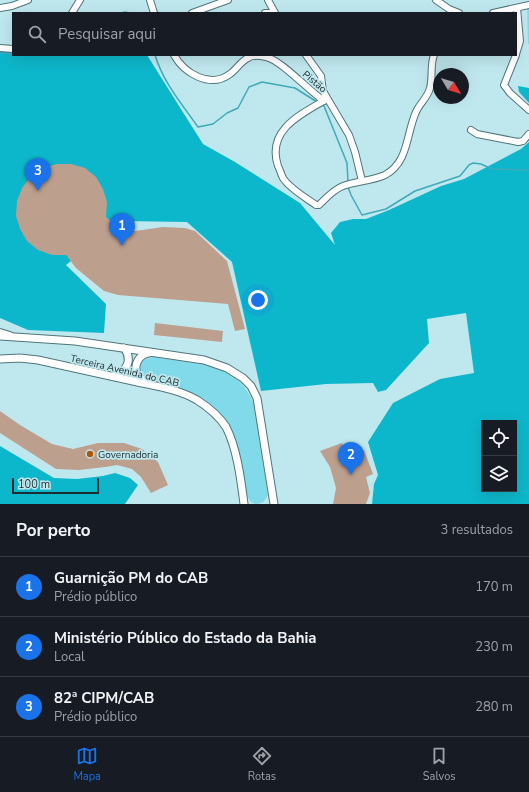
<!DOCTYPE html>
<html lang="pt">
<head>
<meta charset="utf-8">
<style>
	body { margin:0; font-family:"Nunito Sans",sans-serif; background:#20242c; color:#f1f3f6 }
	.controls { position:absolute; right:12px; bottom:12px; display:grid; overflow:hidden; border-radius:0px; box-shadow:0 4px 16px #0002 }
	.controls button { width:36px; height:36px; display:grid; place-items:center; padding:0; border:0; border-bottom:1px solid #363941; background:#171b24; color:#f1f3f6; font:20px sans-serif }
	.compass { position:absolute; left:433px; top:68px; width:36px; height:36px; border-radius:50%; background:#171b24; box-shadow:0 4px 16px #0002; rotate:128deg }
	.scale { position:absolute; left:12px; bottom:10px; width:87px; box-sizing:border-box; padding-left:4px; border:2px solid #1d2d2f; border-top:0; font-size:11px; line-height:14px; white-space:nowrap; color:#1d2d2f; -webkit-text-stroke:3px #bfe8ee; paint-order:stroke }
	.you { position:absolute; left:258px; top:300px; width:14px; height:14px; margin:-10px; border:3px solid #fff; border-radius:50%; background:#1a73e8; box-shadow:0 0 0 6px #1a73e833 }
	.badge { display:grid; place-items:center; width:26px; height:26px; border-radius:50%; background:#1a73e8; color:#fff; font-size:13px; font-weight:700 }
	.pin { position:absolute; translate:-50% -33px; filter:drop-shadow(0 1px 2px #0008) }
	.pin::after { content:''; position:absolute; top:21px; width:14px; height:12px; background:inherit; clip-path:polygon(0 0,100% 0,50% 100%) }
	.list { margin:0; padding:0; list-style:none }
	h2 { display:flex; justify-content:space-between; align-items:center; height:52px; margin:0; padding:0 16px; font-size:17px }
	h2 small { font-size:13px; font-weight:400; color:#9ea1a6 }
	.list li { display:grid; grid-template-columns:26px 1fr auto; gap:12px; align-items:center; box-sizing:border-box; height:60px; padding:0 16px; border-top:1px solid #363941 }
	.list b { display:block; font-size:15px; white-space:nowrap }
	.list p { margin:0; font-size:13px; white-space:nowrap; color:#9ea1a6 }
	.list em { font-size:13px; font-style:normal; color:#9ea1a6 }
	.icon { flex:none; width:22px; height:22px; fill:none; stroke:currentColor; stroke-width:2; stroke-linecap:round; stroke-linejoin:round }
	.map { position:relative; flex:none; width:529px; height:504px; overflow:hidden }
	.search { position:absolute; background:#171b24; box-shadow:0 4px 16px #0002; left:12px; right:12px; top:12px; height:44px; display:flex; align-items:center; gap:10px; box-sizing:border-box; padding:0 14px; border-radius:0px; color:#9ea1a6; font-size:15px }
	.sheet { height:232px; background:#171b24 }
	nav { display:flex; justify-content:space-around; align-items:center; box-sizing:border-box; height:56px; border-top:1px solid #363941; background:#171b24; font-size:11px; color:#9ea1a6 }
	nav a { display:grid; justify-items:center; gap:2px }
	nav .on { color:#1a73e8 }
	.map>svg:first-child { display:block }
</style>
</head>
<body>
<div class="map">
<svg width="529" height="504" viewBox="0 0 529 504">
	<rect width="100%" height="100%" fill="#bfe8ee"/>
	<path fill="#80dae9" d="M527,7H529V44H528Z
		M153,357L214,366L233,375L243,385L251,397L256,410L268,494C266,501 262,504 255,504L250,501L245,492C242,476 241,459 237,444C229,412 202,393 172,386C163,384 147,383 141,375C133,365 145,358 153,357Z"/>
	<path fill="#0db7cb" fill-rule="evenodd" d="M0,44L7,46H13V55H147L203,144L235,162L300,203L335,245L331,233L340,222L353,219H366L389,210L441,186L464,179L521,149L529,142V504H372L374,484L378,475L368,442L393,403L440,379L474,373L466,313L427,319L429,343L386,390L378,392L373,383L326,384L261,391L232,262L187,222L122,221L66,265L106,304L104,333L28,330L0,318ZM484,423H514V489H484Z
		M518,86L529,88V103L519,92Z
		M0,446L54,478L77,479L103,476L115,473L130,478L138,485L125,504H0Z"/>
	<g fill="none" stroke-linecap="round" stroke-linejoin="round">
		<path stroke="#40a9b9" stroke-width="1.5" d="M122,13L125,12L130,13
			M0,53L13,54
			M155,55C163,82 182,104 198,127L213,124L227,113L238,108L249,87L262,82L295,88L317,102
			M322,105L324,106L347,163L348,183
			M348,187L351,195L362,215L386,209L415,191L460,176L469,165L473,163L481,164L492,169L529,170"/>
	</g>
	<path fill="#bd9f8e" d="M57,164H71L85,168L96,177L103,189L107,202L106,217L116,225L135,231L163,227L185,228L195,231L227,261L245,329L235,331L228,304L118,295L104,291L76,268L66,255H52L38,250L27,241L20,229L16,216L17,201L22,188L31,176L43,168Z
		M155,323L223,331L222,342L154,335Z
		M0,411L20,425L52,444L73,449L98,443H124L142,449L158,462L168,485L151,493L141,477L132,469L117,465L105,467L79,470L56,469L0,433Z
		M342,443L346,454L364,450L373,474L366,477L370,493L366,504H333L336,488L330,467L320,451Z"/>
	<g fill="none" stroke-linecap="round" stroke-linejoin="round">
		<g stroke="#50757b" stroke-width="8">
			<path id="minor" d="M150,0L154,13
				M268,0L275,13
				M436,0L449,9L459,13
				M0,8L12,6L28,0
				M72,13L80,0
				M192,13L228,0
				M265,13H275
				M493,13L529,5
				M0,48L13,49
				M516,54L520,41L517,8
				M174,55C184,73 210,89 230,74C236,70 241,61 248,58C252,55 261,56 266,57C281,60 309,91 324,101
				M306,55L321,76L323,91L349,135L355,152L362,181
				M516,55L504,85L510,93L529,110
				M327,99C301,114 266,130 278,166C280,170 281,174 283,178C289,188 306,198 316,205H319C326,198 334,189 343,186C357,181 372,181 385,175C409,162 406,134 416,112C420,103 428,97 430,88C433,77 430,65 434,55
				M471,130L477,134L518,142L523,141L529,134
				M0,332L10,335"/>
		</g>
		<g stroke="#50757b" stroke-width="9">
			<path id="major" d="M0,336L75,341L204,360L227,368L243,378L251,386L257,398L274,504
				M0,359L20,358L38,360C70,367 102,374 133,381C155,386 178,389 197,400C208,407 219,416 226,427C237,448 241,480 244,504
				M114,376C127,371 133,360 124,348
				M147,383C144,381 139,377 137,374C133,364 140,354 149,353"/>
		</g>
		<use href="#minor" stroke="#fff" stroke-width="6"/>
		<use href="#major" stroke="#fff" stroke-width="7"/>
	</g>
	<circle fill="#b35502" stroke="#bfe8ee" stroke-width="1.5" cx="90" cy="454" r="4"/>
	<g text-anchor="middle" stroke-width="3.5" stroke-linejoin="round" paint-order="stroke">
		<g font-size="10" fill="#1d2d2f" stroke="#bfe8ee">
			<text transform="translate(315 81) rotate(40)" y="4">Pistão</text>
			<text transform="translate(125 370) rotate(13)" y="4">Terceira Avenida do CAB</text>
		</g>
		<g font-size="10" fill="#1d2d2f" stroke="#bfe8ee" text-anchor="start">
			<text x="98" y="458">Governadoria</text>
		</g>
	</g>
</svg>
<div class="controls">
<button><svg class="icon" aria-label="locate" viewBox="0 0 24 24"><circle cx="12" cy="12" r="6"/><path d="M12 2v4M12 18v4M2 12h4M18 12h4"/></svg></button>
<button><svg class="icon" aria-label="layers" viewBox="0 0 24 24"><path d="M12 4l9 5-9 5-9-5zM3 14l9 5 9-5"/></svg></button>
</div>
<svg class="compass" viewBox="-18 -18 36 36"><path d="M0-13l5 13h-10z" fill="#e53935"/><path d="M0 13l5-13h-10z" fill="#9ea1a6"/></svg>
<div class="scale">100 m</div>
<div class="you"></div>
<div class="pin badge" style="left:122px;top:246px">1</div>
<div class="pin badge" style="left:351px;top:475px">2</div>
<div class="pin badge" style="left:38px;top:191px">3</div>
<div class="search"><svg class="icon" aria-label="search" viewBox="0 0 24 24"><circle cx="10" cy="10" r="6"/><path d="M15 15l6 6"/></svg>Pesquisar aqui</div>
</div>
<section class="sheet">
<h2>Por perto<small>3 resultados</small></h2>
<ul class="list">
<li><span class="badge">1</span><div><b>Guarnição PM do CAB</b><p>Prédio público</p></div><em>170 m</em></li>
<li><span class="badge">2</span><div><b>Ministério Público do Estado da Bahia</b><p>Local</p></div><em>230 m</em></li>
<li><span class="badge">3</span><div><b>82ª CIPM/CAB</b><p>Prédio público</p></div><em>280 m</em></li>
</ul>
</section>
<nav>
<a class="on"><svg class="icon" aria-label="map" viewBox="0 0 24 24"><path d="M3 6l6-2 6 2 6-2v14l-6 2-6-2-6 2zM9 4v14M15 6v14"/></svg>Mapa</a>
<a><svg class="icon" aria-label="directions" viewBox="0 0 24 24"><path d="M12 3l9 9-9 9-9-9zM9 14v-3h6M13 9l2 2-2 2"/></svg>Rotas</a>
<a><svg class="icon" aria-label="saved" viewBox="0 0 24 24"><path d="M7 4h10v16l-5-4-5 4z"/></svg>Salvos</a>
</nav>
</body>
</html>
